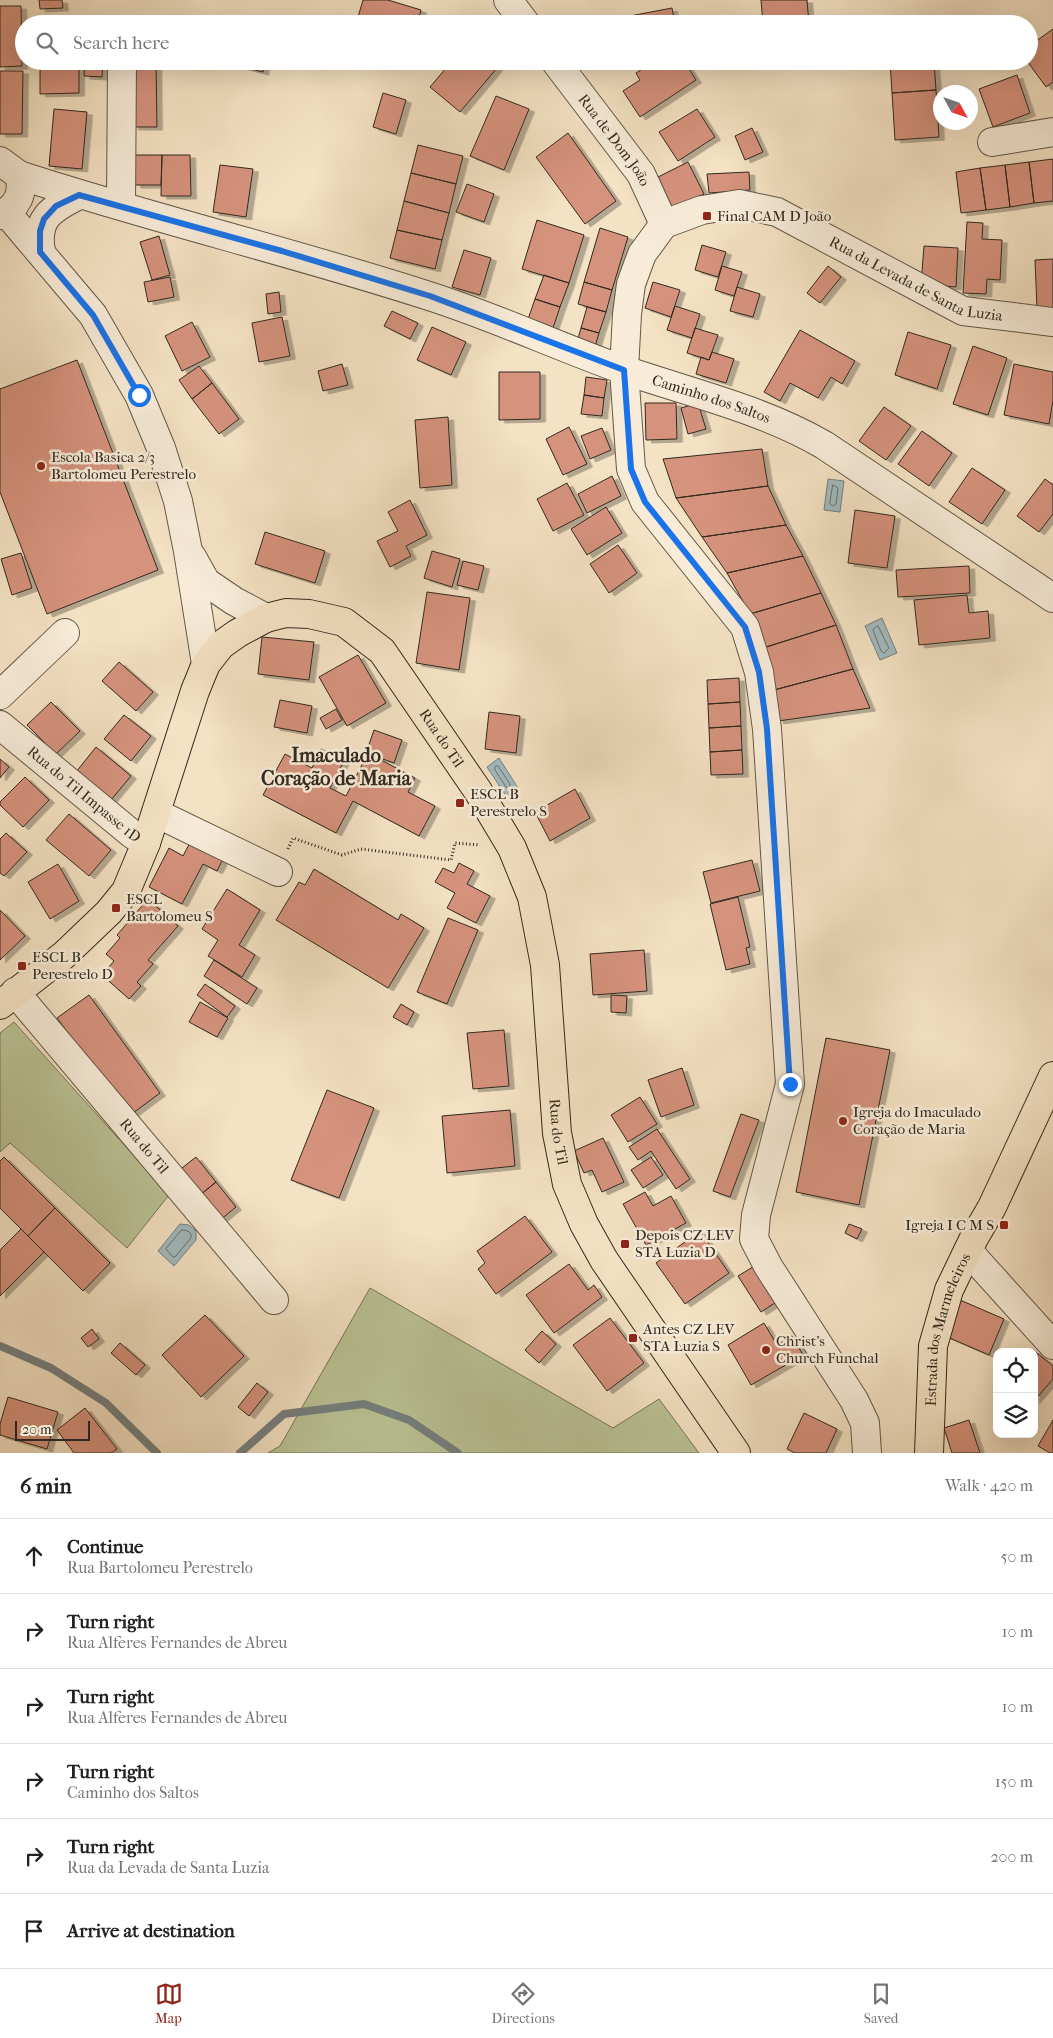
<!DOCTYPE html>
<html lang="en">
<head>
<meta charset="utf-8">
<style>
	body { margin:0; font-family:"IM FELL French Canon",serif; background:#f6f6f6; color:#202124 }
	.controls { position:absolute; right:15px; bottom:15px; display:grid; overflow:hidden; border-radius:10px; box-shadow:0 5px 20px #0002 }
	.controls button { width:45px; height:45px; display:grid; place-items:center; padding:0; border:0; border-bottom:1px solid #e0e0e0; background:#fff; color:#202124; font:25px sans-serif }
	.compass { position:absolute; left:933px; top:85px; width:45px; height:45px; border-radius:50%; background:#fff; box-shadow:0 5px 20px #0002; rotate:130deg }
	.scale { position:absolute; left:15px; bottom:12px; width:75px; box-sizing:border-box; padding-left:5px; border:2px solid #31291f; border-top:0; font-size:14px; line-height:18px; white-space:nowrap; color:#31291f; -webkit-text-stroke:4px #f8ecd9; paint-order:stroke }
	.stop { position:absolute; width:15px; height:15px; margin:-11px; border:4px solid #1a73e8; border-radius:50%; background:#fff }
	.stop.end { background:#1a73e8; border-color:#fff; box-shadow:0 1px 5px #0008 }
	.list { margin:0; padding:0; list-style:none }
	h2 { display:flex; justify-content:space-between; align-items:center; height:65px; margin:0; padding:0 20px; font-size:21px }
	h2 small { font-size:16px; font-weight:400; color:#757577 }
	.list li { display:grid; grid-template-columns:32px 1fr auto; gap:15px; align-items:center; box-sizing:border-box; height:75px; padding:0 20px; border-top:1px solid #e0e0e0 }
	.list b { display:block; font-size:19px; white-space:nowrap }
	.list p { margin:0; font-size:16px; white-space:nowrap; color:#757577 }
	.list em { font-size:16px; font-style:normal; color:#757577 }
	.icon { flex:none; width:28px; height:28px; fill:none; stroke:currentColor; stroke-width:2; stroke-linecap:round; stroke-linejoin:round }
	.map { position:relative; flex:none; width:1053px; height:1453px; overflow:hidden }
	.search { position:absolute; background:#fff; box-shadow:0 5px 20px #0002; left:15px; right:15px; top:15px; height:55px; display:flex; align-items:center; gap:12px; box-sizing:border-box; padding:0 18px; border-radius:28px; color:#757577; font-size:19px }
	.sheet { height:515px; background:#fff }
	nav { display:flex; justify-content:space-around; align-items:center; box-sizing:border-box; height:70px; border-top:1px solid #e0e0e0; background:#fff; font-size:14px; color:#757577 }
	nav a { display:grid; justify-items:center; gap:2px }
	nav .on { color:#8f2418 }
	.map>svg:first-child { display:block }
</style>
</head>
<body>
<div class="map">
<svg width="1053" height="1453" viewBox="0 0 1053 1453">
	<defs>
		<filter id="shadow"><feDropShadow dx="5.5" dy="3" stdDeviation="0" flood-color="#0004"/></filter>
	</defs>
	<rect width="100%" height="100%" fill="#f4e2c4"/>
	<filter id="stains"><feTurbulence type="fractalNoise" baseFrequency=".004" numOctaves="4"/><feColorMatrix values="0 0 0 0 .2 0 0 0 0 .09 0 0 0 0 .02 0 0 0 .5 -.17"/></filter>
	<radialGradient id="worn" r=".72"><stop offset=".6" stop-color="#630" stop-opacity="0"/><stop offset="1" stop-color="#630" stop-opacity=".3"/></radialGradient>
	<path fill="#bac395" stroke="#76765a" d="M14,1022L169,1195L127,1248L10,1143L0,1152V1033Z
		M370,1288L613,1428L659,1399L699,1453H268L280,1446Z"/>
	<path fill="#a2bac0" stroke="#758080" d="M828,479L844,481L840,512L824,510Z
		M882,618L897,653L880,660L865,626Z
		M499,758L518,788L506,796L487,767Z
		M180,1224L189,1225L196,1231V1240L174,1266L158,1251Z"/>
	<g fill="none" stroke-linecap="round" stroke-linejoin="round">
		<path stroke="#6a7270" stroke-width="1" d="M833,485L838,488L836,504L833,506L830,504Z
			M878,626L889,648L884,653L881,651L873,630Z
			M498,766L510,784L509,788L506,787L495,770V767Z
			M182,1230L188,1231L191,1234V1238L175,1257H173L166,1249Z"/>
		<path stroke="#758080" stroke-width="8" d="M0,1346L51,1368L106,1403L157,1453
			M240,1453L284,1414L364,1404L409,1420L458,1453"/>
	</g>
	<path fill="#d5927d" stroke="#31291f" filter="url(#shadow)" d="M39,0H62L63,8L40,9Z
		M363,0H388L421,10L417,24H356Z
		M761,0H807L809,24H763Z
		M0,6H21L22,66L0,67Z
		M672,8L675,24H615L614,19Z
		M246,17L273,24H244Z
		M1053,29V82L1046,87L1027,61H1029V46Z
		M40,61H79V93L40,94Z
		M85,61H103L102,77L84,76Z
		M133,61H156L157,127H133Z
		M236,61H265L263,72L235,65Z
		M452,61H489L497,68L460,112L430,87Z
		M655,61H684L696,80L640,117L623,91L640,80L636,73Z
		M890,61H934L936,90L892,93Z
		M0,71H23L22,134H0Z
		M1017,75L1030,113L993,127L979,89Z
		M936,90L939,137L895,140L892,93Z
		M383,93L406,100L396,134L373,127Z
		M496,96L529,109L504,170L470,156Z
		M54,109L87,112L82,169L49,166Z
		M697,109L715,137L678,161L659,132Z
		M752,128L763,152L745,160L735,136Z
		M568,133L616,201L585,224L536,157Z
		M418,145L463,156L456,184L411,173Z
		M135,155H162L161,185H135Z
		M162,155H190L191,196H161Z
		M1053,159V201L1034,203L1029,162Z
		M688,162L704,194L673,209L658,177Z
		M1029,162L1034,203L1010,207L1005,165Z
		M220,165L253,169L246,217L213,212Z
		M1005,165L1010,207L986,210L980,168Z
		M980,168L986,210L961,213L956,172Z
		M749,172L750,190L709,193L707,174Z
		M411,173L456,184L449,213L404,201Z
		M467,184L494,194L484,222L456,212Z
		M404,201L449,213L442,240L397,230Z
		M537,220L584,235L569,283L522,269Z
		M967,222L983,223L982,239L1002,240L1000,280L987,279L986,294L963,293Z
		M600,228L628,237L612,290L584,282Z
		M397,230L442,240L435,269L390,258Z
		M159,236L170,275L152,280L140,242Z
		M702,245L726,252L718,277L695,270Z
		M924,246L958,248L956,287L921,284Z
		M464,250L491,258L480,295L452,287Z
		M1053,259V309H1037L1035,260Z
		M722,266L742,272L734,296L715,290Z
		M828,266L841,277L820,303L807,293Z
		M544,275L569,283L560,307L535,299Z
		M170,277L174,297L148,302L144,282Z
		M584,282L612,290L606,312L578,304Z
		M653,282L680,290L671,317L645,308Z
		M737,287L760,294L753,317L730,311Z
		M279,292L281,312L268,314L266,294Z
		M535,299L560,307L552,331L527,322Z
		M675,306L700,314L692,338L667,330Z
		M587,307L606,312L599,333L581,328Z
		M392,311L418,323L410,339L384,326Z
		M282,317L290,356L259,362L252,323Z
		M192,322L210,357L182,371L165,336Z
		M432,327L466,342L451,375L417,360Z
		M581,328L599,333L593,354L575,349Z
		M695,328L718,335L709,360L687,353Z
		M800,330L855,361L842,384L831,377L818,398L790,383L780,401L764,392Z
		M908,332L951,345L937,389L895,375Z
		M973,346L1007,358L988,415L953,404Z
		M712,352L734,359L726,383L696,374L701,357L709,360Z
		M77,360L158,570L47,614L0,492V389Z
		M342,364L348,385L323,391L318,371Z
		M1014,364L1053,372V401L1049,424L1004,415Z
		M199,366L212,383L192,399L179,380Z
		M499,372H540V419L499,420Z
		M586,377L607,380L604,398L584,395Z
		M212,383L239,419L219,434L192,399Z
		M584,395L604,398L602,416L581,414Z
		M645,403H676L677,439L646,440Z
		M698,403L706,429L688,434L681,408Z
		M884,407L911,426L886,460L859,441Z
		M448,417L452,485L420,488L415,420Z
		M569,427L587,464L563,475L546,439Z
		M602,428L611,450L590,459L581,436Z
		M922,431L952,453L929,486L898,464Z
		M762,449L768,486L676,498L663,459Z
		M972,468L1005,490L982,524L949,502Z
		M612,476L621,496L587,513L578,494Z
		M1045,479L1053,485V514L1039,532L1017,516Z
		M567,483L584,515L553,531L537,499Z
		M768,486L786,525L702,537L676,498Z
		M410,500L427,535L406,546L411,556L390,567L377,541L398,531L388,512Z
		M606,507L622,533L587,555L571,529Z
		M855,510L895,516L887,568L848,563Z
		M786,525L803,556L727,573L702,537Z
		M265,532L325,551L315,583L255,564Z
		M618,545L637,573L609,593L590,564Z
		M432,551L460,559L452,587L424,578Z
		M21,553L32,588L12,595L1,559Z
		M803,556L821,593L750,614L727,573Z
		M463,561L484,566L478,590L457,585Z
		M969,566L970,593L898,597L896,570Z
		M427,592L470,598L459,670L416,663Z
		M821,593L836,625L763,648L750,614Z
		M967,595L969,613L988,611L990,638L919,645L914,600Z
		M836,625L853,669L774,690L763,648Z
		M262,637L314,642L309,680L258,674Z
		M358,655L386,703L347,726L319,677Z
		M119,662L153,692L136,711L102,681Z
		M853,669L870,708L778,721L774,690Z
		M739,678L740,702L708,704L707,680Z
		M280,700L312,706L307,733L274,727Z
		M51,702L80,731L56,754L27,725Z
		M740,702L741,726L709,728L708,704Z
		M336,709L342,720L326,729L320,718Z
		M489,712L520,716L516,753L485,749Z
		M124,715L151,736L131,761L104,739Z
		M741,726L742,750L710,752L709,728Z
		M374,730L402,740L394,763L366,753Z
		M96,747L131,776L111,800L76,772Z
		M321,749L344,761L330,788L346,796L368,753L415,778L408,792L435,806L419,836L353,801L336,833L263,795L285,754L312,768Z
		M742,750L743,774L711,775L710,752Z
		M0,759L9,767L0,778Z
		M25,777L49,800L23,827L0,805V802Z
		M575,789L590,818L550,841L535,812Z
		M69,814L111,850L89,876L46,840Z
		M6,833L27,852L4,876L0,873V839Z
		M195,833L228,849L217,871L203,864L182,904L149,887L169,848L183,856Z
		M752,860L760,891L711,903L703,872Z
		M459,863L474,871L467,884L490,896L476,923L447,908L455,893L435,882L443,868L454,873Z
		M58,864L79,901L50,919L28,882Z
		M314,869L398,920L401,914L424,928L388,988L276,920L299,882L305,885Z
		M227,889L260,910L239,945L255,955L242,977L208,956L218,940L202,929Z
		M738,897L750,947L746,948L750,964L726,970L710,904Z
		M148,899L178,926L148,960L153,964L137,982L141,986L129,999L102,975L114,961L106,954L120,938L117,935Z
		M0,910L25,936L0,960Z
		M448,918L478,930L447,1004L417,992Z
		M644,950L647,991L593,995L590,954Z
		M214,960L257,988L247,1004L204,976Z
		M205,984L235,1006L227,1017L197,995Z
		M89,995L160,1093L129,1116L57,1018Z
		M611,995L627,996L626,1013L611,1012Z
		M200,1002L228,1018L217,1037L189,1022Z
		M401,1004L414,1012L407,1025L393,1017Z
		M504,1030L509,1086L473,1089L467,1033Z
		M826,1038L890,1050L859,1205L796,1192Z
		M682,1068L694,1105L661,1117L648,1080Z
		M327,1090L374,1108L339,1198L291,1180Z
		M640,1097L657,1124L628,1142L611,1115Z
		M510,1110L515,1166L447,1173L442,1116Z
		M741,1114L759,1120L730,1197L713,1191Z
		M657,1129L690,1179L676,1189L651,1151L638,1160L629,1147Z
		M603,1138L624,1182L602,1192L592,1170L584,1173L574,1151Z
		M4,1157L55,1208L28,1236L0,1208V1161Z
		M196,1157L216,1182L194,1200L173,1175Z
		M651,1157L663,1175L643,1188L631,1170Z
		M216,1182L236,1207L214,1225L194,1200Z
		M645,1192L653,1206L671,1196L686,1223L646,1245L623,1204Z
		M55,1208L110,1263L83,1291L28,1236Z
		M525,1216L552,1252L496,1294L478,1269L485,1263L477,1251Z
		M849,1224L862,1229L857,1239L845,1233Z
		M21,1229L44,1252L0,1296V1250Z
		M700,1231L729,1273L685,1304L656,1263Z
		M569,1264L588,1290L594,1285L602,1297L554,1333L526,1295Z
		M756,1265L778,1301L761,1312L738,1276Z
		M960,1300L1004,1319L989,1355L945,1336Z
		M205,1315L244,1356L201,1397L162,1355Z
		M610,1318L644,1363L607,1391L573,1345Z
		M764,1323L777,1345L792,1336L803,1355L751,1385L728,1345Z
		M92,1329L99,1339L88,1347L81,1338Z
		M542,1331L556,1344L539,1363L525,1350Z
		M120,1343L145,1365L136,1375L111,1353Z
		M1033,1350L1053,1366V1379L1034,1401V1352H1031Z
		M257,1383L268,1392L249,1416L238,1407Z
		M8,1397L58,1412L47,1449L0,1435V1424Z
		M85,1408L117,1449L111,1453H74L57,1430Z
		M804,1413L837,1429L826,1453H795L787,1449Z
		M969,1420L980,1453H952L944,1428Z
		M1053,1420V1453H1050L1038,1446Z"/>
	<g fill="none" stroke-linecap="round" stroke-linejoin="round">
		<g stroke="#625748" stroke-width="30">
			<g id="minor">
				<path d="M508,0L526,24"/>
				<path id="s1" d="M555,61L641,174L664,224"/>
				<path d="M992,142L1053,132"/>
				<path d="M0,161L19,175C24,193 18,207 0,215"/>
				<path id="s2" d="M19,175C154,219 293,252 429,296C495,317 559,347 624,370C691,393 762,409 824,445L1053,598"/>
				<path d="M121,205L122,61"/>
				<path d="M6,212L93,315L139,395L161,448L178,501L188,551L206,664"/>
				<path d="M41,252C35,218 51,209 79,195"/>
				<path d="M192,557L206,582L234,601L266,618"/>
				<path d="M0,695L65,633"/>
				<path id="s3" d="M0,725L132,834L146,843"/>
				<path d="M156,813L278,872"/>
				<path id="s4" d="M15,992L274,1300"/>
				<path d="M968,1251L1053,1345"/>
				<path id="s5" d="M867,1453L865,1423L854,1400L768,1266L754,1239L756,1215L790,1084L767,729L759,672L745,627L645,502L631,469L624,370L627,314L631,284L642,254L664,224L702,210L739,204L777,212L963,311L1053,322"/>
			</g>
		</g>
		<g stroke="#31291f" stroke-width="30">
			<g id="major">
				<path id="s6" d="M0,1005L64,955L109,912L126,891L146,843L195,691L206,664L221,645L238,633L266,618L286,613L309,614L344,622L382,651L478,791L512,848L532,897L545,965L557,1133L567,1184L584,1224L604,1260L736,1453"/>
				<path id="s7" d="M929,1453L933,1346L949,1290L974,1238L992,1207L1053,1076"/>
			</g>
		</g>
		<path stroke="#31291f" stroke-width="3" stroke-dasharray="1 2.5" stroke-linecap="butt" d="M288,849L293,838L342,855L361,849L451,860L455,843L480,845"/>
		<use href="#minor" stroke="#f8ecd9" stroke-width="28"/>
		<use href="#major" stroke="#f4e2c4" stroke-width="28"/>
	</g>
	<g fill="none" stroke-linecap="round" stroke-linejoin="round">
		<path stroke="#1a73e8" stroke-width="6" d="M139,395L93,315L40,252V231L44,219L56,206L79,195L282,251L430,296L624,370L631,469L645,502L745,627L759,672L767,729L790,1084"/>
	</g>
	<g fill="#8f2418" stroke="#f8ecd9" stroke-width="2">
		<rect x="702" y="211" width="10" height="10" rx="2.5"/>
		<circle cx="41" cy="466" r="5"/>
		<rect x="455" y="798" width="10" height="10" rx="2.5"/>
		<rect x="111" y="903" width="10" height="10" rx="2.5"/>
		<rect x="17" y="961" width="10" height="10" rx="2.5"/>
		<circle cx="843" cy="1121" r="5"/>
		<rect x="999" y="1220" width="10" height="10" rx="2.5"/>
		<rect x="620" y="1239" width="10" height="10" rx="2.5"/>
		<rect x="628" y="1333" width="10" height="10" rx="2.5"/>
		<circle cx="766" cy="1350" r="5"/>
	</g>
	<g text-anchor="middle" stroke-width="5" stroke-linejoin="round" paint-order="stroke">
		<g font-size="15" fill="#31291f" stroke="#f8ecd9">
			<text dy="5" stroke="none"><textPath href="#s1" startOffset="99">Rua de Dom João</textPath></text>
			<text dy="5" stroke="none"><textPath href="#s5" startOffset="1588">Rua da Levada de Santa Luzia</textPath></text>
			<text dy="5" stroke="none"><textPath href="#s2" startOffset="728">Caminho dos Saltos</textPath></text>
			<text dy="5" stroke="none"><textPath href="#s6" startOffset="721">Rua do Til</textPath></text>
			<text dy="5" stroke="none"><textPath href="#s3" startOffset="109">Rua do Til Impasse 1D</textPath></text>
			<text dy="5" stroke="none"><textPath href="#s6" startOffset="1141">Rua do Til</textPath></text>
			<text dy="5" stroke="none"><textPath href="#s4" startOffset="201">Rua do Til</textPath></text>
			<text dy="5" stroke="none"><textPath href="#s7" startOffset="126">Estrada dos Marmeleiros</textPath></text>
		</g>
		<g font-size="15" fill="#31291f" stroke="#f8ecd9" text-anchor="start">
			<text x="717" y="221">Final CAM D João</text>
			<text x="51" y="462">Escola Basica 2/3<tspan x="51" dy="17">Bartolomeu Perestrelo</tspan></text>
			<text x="470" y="799">ESCL B<tspan x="470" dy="17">Perestrelo S</tspan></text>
			<text x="126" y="904">ESCL<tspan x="126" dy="17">Bartolomeu S</tspan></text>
			<text x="32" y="962">ESCL B<tspan x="32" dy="17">Perestrelo D</tspan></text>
			<text x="853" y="1117">Igreja do Imaculado<tspan x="853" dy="17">Coração de Maria</tspan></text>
			<text x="994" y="1230" text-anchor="end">Igreja I C M S</text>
			<text x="635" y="1240">Depois CZ LEV<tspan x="635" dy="17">STA Luzia D</tspan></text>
			<text x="643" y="1334">Antes CZ LEV<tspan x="643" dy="17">STA Luzia S</tspan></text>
			<text x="776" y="1346">Christ's<tspan x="776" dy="17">Church Funchal</tspan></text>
		</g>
		<g font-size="20" font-weight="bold" fill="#31291f" stroke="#f8ecd9">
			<text x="336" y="762">Imaculado<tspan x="336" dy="23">Coração de Maria</tspan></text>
		</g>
	</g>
	<rect width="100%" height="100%" filter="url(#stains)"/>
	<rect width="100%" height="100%" fill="url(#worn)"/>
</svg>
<div class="controls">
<button><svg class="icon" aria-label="locate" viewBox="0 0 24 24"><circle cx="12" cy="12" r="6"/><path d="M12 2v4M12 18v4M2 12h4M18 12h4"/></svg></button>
<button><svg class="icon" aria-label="layers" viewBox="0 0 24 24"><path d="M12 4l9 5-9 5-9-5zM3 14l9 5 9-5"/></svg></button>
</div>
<svg class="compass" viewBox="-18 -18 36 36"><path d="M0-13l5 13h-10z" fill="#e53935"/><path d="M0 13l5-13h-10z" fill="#757577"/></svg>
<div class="scale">20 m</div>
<div class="stop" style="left:139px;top:395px"></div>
<div class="stop end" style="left:790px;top:1084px"></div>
<div class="search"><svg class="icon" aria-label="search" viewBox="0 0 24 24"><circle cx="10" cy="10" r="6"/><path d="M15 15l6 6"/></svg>Search here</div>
</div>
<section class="sheet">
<h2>6 min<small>Walk · 420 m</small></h2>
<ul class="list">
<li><svg class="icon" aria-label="ahead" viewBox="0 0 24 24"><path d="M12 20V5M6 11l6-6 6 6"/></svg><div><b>Continue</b><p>Rua Bartolomeu Perestrelo</p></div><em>50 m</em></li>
<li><svg class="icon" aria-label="right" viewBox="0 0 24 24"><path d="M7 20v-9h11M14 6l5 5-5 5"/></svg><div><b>Turn right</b><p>Rua Alferes Fernandes de Abreu</p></div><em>10 m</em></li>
<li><svg class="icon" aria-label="right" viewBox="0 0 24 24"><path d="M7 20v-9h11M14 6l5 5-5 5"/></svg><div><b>Turn right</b><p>Rua Alferes Fernandes de Abreu</p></div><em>10 m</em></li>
<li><svg class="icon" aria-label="right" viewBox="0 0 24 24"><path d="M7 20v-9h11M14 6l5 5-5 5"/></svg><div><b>Turn right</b><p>Caminho dos Saltos</p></div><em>150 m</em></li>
<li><svg class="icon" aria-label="right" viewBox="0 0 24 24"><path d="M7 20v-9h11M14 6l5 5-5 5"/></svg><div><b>Turn right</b><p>Rua da Levada de Santa Luzia</p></div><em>200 m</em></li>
<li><svg class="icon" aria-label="arrive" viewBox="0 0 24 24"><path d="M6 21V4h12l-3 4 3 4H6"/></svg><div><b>Arrive at destination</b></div></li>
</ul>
</section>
<nav>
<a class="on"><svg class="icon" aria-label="map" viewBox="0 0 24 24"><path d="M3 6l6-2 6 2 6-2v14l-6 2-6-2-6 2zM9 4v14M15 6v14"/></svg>Map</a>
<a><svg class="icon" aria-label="directions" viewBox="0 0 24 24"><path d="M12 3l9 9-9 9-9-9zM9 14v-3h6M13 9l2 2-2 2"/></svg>Directions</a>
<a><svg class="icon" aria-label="saved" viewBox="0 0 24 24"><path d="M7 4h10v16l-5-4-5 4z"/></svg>Saved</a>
</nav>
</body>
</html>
